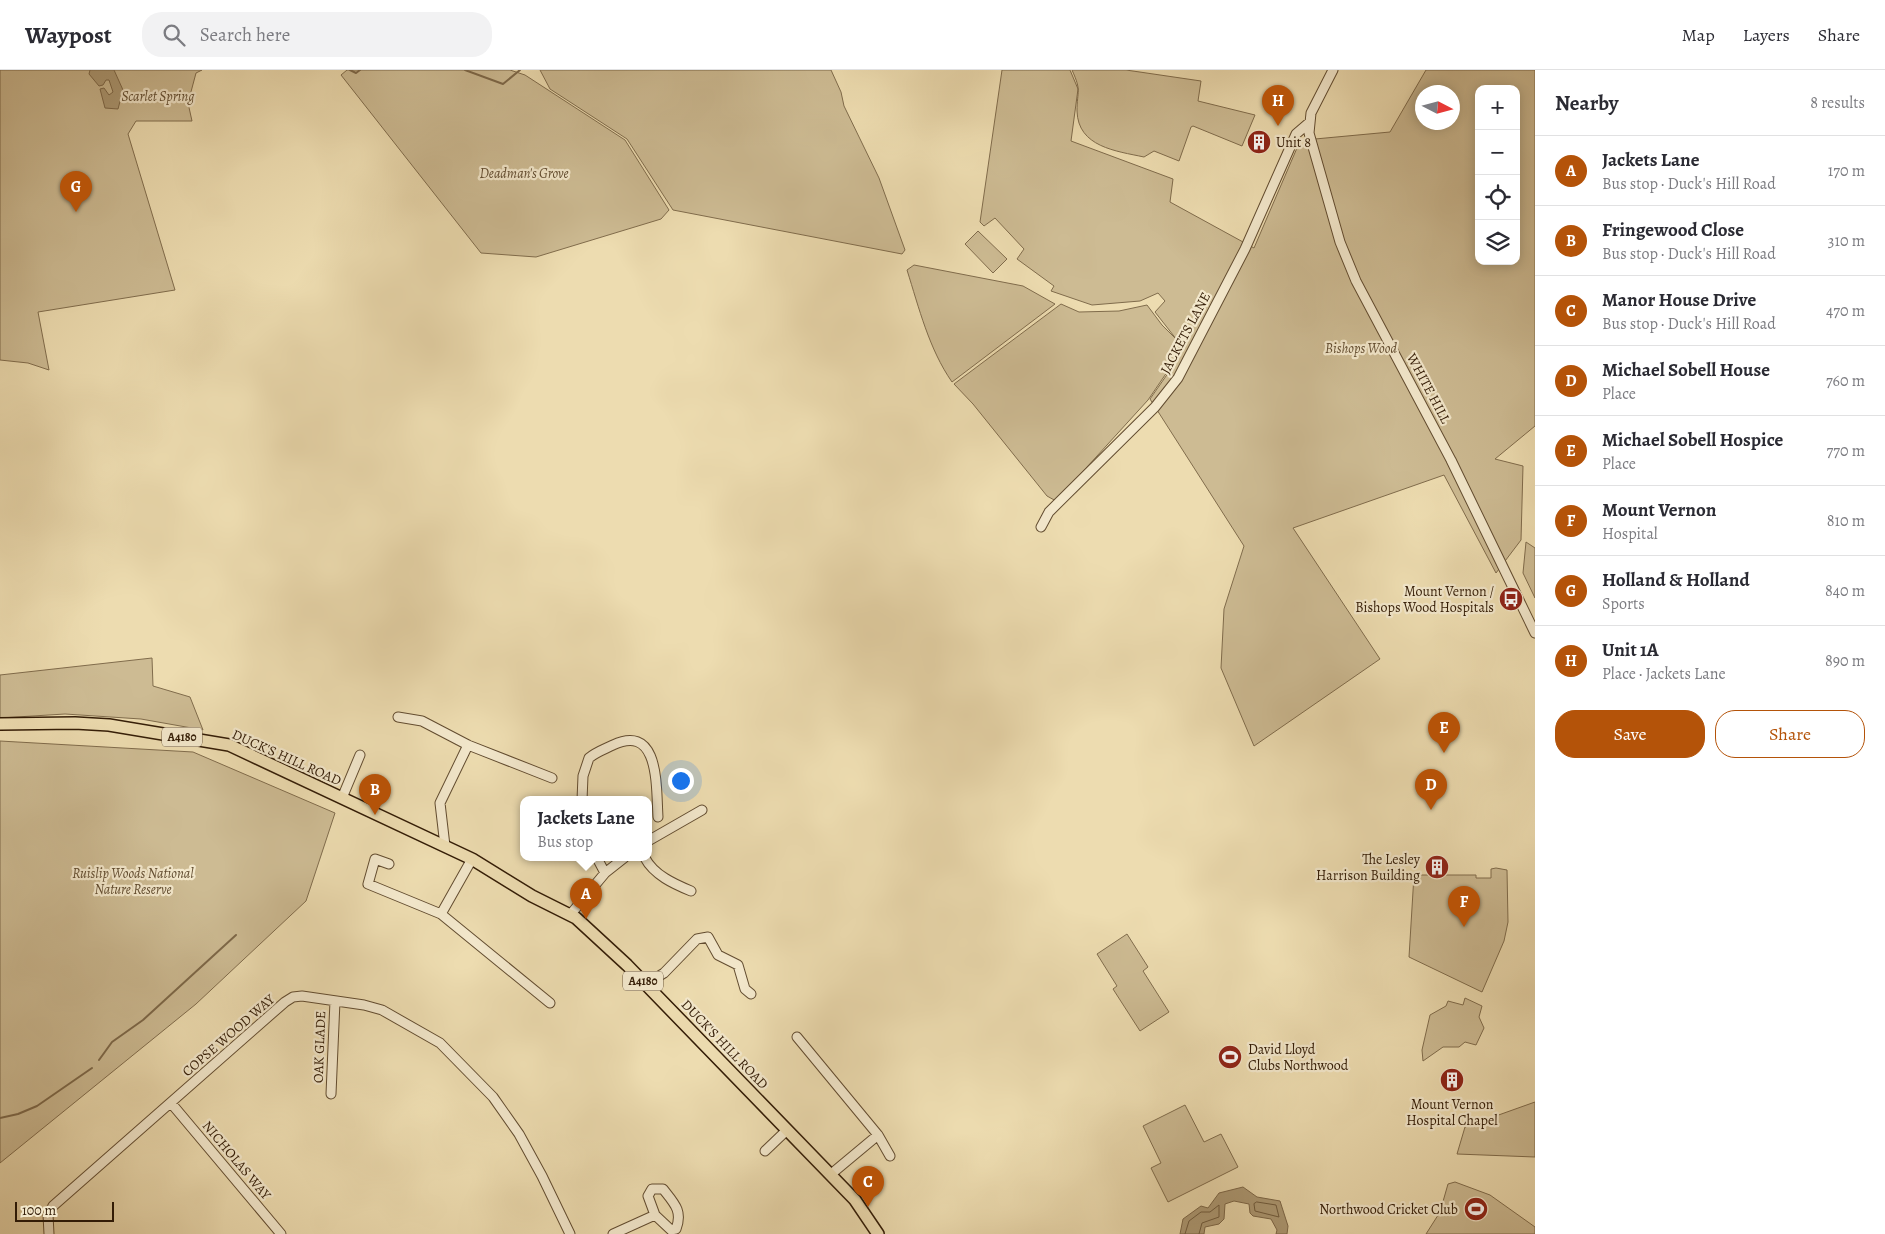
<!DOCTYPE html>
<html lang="en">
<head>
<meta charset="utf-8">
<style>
	body { margin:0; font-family:Alegreya,serif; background:#f2f2f3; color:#2b2b33 }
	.controls { position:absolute; right:15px; top:15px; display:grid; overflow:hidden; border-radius:10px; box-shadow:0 2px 12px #0003 }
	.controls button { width:45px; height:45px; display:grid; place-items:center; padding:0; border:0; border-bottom:1px solid #e1e1e2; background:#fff; color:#2b2b33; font:25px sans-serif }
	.compass { position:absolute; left:1415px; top:15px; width:45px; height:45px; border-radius:50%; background:#fff; box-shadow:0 2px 12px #0003; rotate:96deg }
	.scale { position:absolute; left:15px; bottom:12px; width:99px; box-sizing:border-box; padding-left:5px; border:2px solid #331c06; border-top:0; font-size:14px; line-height:18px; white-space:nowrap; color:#331c06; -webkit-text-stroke:4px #f3e8cc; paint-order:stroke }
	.you { position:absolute; left:680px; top:710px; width:18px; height:18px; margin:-12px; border:4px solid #fff; border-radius:50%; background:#1a73e8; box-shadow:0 0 0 8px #1a73e833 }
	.badge { display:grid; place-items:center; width:32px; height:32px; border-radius:50%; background:#b45309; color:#fff; font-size:16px; font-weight:700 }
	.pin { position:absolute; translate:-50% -41px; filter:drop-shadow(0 1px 2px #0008) }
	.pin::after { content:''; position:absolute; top:26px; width:18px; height:15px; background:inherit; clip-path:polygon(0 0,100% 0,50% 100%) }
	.popup { position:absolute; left:520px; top:726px; width:132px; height:65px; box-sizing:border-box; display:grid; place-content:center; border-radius:10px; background:#fff; filter:drop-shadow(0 1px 4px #0005); font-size:16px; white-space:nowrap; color:#7c7c81 }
	.popup b { font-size:19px; color:#2b2b33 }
	.popup::after { content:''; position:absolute; left:50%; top:100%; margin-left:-10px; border:10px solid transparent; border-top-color:#fff }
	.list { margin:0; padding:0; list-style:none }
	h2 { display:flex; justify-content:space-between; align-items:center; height:65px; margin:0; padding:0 20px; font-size:21px }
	h2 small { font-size:16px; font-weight:400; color:#7c7c81 }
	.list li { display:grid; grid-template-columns:32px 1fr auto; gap:15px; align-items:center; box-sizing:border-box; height:70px; padding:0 20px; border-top:1px solid #e1e1e2 }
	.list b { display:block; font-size:19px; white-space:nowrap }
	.list p { margin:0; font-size:16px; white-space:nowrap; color:#7c7c81 }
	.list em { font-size:16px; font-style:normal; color:#7c7c81 }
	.actions { display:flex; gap:10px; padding:15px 20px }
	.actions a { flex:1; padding:11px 0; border:1px solid #b45309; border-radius:20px; text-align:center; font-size:18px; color:#b45309 }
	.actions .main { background:#b45309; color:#fff }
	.icon { flex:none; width:28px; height:28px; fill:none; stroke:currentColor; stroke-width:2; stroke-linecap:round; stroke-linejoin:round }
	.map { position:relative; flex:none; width:1535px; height:1164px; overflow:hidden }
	header { display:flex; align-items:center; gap:30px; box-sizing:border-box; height:70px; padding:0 25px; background:#fff; border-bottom:1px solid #e1e1e2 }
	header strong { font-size:24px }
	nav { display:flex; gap:28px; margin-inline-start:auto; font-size:18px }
	.search { width:350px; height:45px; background:#f2f2f3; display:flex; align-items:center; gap:12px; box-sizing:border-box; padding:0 18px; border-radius:20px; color:#7c7c81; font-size:19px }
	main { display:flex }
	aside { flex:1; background:#fff }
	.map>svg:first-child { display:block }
</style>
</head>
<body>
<header>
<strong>Waypost</strong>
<div class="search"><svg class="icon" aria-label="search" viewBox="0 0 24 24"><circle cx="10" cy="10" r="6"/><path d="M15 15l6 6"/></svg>Search here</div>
<nav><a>Map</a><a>Layers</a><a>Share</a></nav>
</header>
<main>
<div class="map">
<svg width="1535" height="1164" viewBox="0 0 1535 1164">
	<rect width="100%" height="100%" fill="#eddcb0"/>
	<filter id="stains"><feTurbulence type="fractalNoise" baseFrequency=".004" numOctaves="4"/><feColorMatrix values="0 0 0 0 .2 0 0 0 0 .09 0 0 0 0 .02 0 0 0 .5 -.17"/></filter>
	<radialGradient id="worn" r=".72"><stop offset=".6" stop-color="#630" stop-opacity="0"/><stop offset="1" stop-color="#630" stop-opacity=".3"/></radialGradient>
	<path fill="#cdbb93" stroke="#806c4c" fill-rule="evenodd" d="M0,0H202L196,3L188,33L192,51H136L128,64L175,220L38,242L49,300L28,293L0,290Z
		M347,0H510L525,5L625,70L669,140L661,149L536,187L481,183L341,5Z
		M540,0H831L841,22L844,36L879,108L905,180L902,184L673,140L627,69L550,19Z
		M1002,0H1070L1078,19L1071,71L1173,109L1170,132L1254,178L1297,78L1315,69L1390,62L1426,0H1535V356L1495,389L1523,396L1521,470L1496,503L1444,405L1293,458L1380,589L1254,676L1221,598L1224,539L1244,476L1150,329L1180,286V274L1178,286L1148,330L1056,431L1047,426L973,334L954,314L1061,234L1079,242L1119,241L1147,235L1162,255L1177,270L1155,242L1165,231L1158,223L1140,231L1092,235L1051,221L1054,216L1017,189L1024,179L995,148L984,156L980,152ZM1479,19H1516V191H1479ZM1422,22H1452V52H1422Z
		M1072,0H1126L1201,11L1198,31L1255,45L1242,76L1193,56L1191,57L1179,91L1154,81L1144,87C1116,81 1078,77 1077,41C1077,20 1082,22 1072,0Z
		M978,161L1007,189L993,203L965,174Z
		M914,195L1023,216L1055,234L952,312C929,279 919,238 907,200Z
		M1526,472L1535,478V528L1523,503Z
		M152,588L153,616L190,627L203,660L141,649L65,644L0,648V605Z
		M0,671L193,682L335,743L306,831L196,934L0,1093Z
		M1496,798L1507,800L1508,852L1504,871L1482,922L1409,887L1414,805H1476V808H1491V799Z
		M1127,864L1148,897L1143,901L1169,942L1140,961L1113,919L1117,916L1097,884Z
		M1465,928L1482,936L1479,947L1484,958L1476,975L1465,972L1459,977H1443L1423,991L1422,980L1430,945L1446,936L1448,931L1463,935Z
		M1535,1032V1087L1457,1084L1465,1057Z
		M1185,1035L1204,1072L1221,1064L1238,1097L1168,1132L1151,1098L1161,1093L1143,1056Z
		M1455,1112L1490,1125L1535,1157V1164H1426L1440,1142L1448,1114Z"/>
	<path fill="#ae9b76" stroke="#7d6849" d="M90,0H114L123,20L118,39L105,38L100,19L104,18L109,25L113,22L109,10H106L103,15L99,16L89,4Z
		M1243,1117L1257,1127L1280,1131L1288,1156L1287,1164H1276L1277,1160L1271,1149L1253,1146L1250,1143L1249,1134L1234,1131L1225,1134L1224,1149L1219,1154L1205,1157L1204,1164H1180L1183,1149L1201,1136L1208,1138L1219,1123Z"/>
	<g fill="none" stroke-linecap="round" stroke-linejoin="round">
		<path stroke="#705c3e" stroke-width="1" d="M1257,1132L1276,1135L1279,1147L1255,1141L1254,1134Z
			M1185,1164L1189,1151L1201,1142H1210L1219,1135V1147L1202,1153L1199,1164"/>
		<path stroke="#7d6849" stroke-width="2" d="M350,0L356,3L360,0
			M465,0L503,14L520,0
			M99,990L112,972L143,950L236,865
			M0,1048L18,1044L37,1036L92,998"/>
		<g stroke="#624c30" stroke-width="11">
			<path id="minor" d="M1333,0L1311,43L1309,63L1340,172L1356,211L1451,390L1535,563
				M1041,457L1049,442L1155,337L1178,308L1245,179L1296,64L1310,52
				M398,647L422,651L468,675L552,708
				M342,728L360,685
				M582,730L583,706L589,688C596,682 605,679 613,675C660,653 656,717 658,747
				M648,771L702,740
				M445,776L440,733L468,675
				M597,788L605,803
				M645,788C654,805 674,814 691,821
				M389,794L375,789L368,814L441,844L550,933
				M441,844L472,789
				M570,845L605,803L624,788
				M646,914L664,903L697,869L708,867L718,885L738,895L745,919L751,924
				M797,967L878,1065L890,1086
				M331,1024L335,931
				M171,1033L281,1164
				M765,1081L787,1060
				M830,1105L878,1065
				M652,1119H663C674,1133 683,1141 676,1159L671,1160L655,1145L648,1126Z
				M49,1164L48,1145L53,1136L285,932L293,927L302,926L364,935L382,940L440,973L493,1027L519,1064L542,1106L570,1164
				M613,1164L655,1145"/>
		</g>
		<g stroke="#331c06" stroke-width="14">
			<path id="major" d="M0,654L75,653L109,655L229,675L472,789L532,826L576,848L627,895L855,1130L878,1164"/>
		</g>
		<use href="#minor" stroke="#f3e8cc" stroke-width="9"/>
		<use href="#major" stroke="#eddcb0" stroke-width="11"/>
	</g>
	<defs>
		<g id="building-disc" transform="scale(1.25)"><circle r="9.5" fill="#8f2418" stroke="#f3e8cc"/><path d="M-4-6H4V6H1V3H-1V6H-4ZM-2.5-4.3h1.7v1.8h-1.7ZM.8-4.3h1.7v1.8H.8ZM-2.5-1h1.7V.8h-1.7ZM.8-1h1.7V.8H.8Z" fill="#fff"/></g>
		<g id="bus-disc" transform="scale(1.25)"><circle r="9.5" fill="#8f2418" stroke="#f3e8cc"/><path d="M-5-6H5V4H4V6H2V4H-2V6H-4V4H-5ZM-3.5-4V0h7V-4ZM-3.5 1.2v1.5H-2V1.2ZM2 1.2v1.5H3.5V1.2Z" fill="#fff"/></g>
		<g id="stadium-disc" transform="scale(1.25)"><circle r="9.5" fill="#8f2418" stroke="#f3e8cc"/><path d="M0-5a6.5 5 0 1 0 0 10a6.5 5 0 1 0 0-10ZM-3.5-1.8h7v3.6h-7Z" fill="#fff"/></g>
	</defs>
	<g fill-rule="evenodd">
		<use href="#building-disc" x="1259" y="72"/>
		<use href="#bus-disc" x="1511" y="529"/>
		<use href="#building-disc" x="1437" y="797"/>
		<use href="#stadium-disc" x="1230" y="987"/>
		<use href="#building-disc" x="1452" y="1010"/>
		<use href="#stadium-disc" x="1476" y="1139"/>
	</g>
	<g text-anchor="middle" stroke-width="4.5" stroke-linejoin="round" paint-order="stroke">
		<g fill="#f3e8cc" stroke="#6d5941" stroke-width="1">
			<rect x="162" y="657.5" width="40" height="19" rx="4"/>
			<rect x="623" y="901.5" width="40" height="19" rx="4"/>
		</g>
		<g font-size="12" font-weight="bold" fill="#331c06">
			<text x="182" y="671">A4180</text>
			<text x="643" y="915">A4180</text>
		</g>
		<g font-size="14" font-style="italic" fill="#614c30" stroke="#f3e8cc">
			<text x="158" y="31">Scarlet Spring</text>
			<text x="524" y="108">Deadman's Grove</text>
			<text x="1361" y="283">Bishops Wood</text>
			<text x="133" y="808">Ruislip Woods National<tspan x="133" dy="16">Nature Reserve</tspan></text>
		</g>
		<g font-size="14" fill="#331c06" stroke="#f3e8cc" text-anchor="end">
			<text x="1276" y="77" text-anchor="start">Unit 8</text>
			<text x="1494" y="526">Mount Vernon /<tspan x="1494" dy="16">Bishops Wood Hospitals</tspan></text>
			<text x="1420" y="794">The Lesley<tspan x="1420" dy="16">Harrison Building</tspan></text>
			<text x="1248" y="984" text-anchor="start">David Lloyd<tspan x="1248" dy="16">Clubs Northwood</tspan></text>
			<text x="1452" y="1039" text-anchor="middle">Mount Vernon<tspan x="1452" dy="16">Hospital Chapel</tspan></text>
			<text x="1458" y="1144">Northwood Cricket Club</text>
		</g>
		<g font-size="14" fill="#331c06" stroke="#f3e8cc">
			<text transform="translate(1185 263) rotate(-62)" y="5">JACKETS LANE</text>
			<text transform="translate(1429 318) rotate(62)" y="5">WHITE HILL</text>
			<text transform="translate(287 687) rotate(24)" y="5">DUCK'S HILL ROAD</text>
			<text transform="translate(228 965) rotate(-41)" y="5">COPSE WOOD WAY</text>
			<text transform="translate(725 974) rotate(46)" y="5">DUCK'S HILL ROAD</text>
			<text transform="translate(319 977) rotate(-88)" y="5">OAK GLADE</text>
			<text transform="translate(237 1090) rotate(50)" y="5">NICHOLAS WAY</text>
		</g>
	</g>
	<rect width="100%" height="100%" filter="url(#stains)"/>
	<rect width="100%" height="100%" fill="url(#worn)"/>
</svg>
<div class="controls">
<button>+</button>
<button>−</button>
<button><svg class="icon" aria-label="locate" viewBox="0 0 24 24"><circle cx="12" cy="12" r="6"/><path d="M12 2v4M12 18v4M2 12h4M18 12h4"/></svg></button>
<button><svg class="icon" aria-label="layers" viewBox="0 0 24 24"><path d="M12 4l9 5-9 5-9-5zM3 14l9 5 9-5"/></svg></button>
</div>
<svg class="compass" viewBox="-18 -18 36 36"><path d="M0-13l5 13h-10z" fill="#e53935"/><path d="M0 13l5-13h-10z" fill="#7c7c81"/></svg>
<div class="scale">100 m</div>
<div class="you"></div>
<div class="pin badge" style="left:586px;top:849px">A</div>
<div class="popup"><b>Jackets Lane</b>Bus stop</div>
<div class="pin badge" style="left:375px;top:745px">B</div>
<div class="pin badge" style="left:868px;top:1137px">C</div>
<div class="pin badge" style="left:1431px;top:740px">D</div>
<div class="pin badge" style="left:1444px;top:683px">E</div>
<div class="pin badge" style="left:1464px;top:857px">F</div>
<div class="pin badge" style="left:76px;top:142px">G</div>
<div class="pin badge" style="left:1278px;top:56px">H</div>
</div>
<aside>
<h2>Nearby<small>8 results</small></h2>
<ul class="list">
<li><span class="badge">A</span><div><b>Jackets Lane</b><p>Bus stop · Duck's Hill Road</p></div><em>170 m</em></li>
<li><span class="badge">B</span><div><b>Fringewood Close</b><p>Bus stop · Duck's Hill Road</p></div><em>310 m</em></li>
<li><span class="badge">C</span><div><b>Manor House Drive</b><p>Bus stop · Duck's Hill Road</p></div><em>470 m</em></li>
<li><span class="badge">D</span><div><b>Michael Sobell House</b><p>Place</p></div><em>760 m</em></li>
<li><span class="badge">E</span><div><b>Michael Sobell Hospice</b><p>Place</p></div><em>770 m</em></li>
<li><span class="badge">F</span><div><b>Mount Vernon</b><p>Hospital</p></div><em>810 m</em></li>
<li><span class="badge">G</span><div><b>Holland &amp; Holland</b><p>Sports</p></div><em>840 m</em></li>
<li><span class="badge">H</span><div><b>Unit 1A</b><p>Place · Jackets Lane</p></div><em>890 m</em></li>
</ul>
<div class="actions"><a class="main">Save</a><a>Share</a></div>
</aside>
</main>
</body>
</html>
